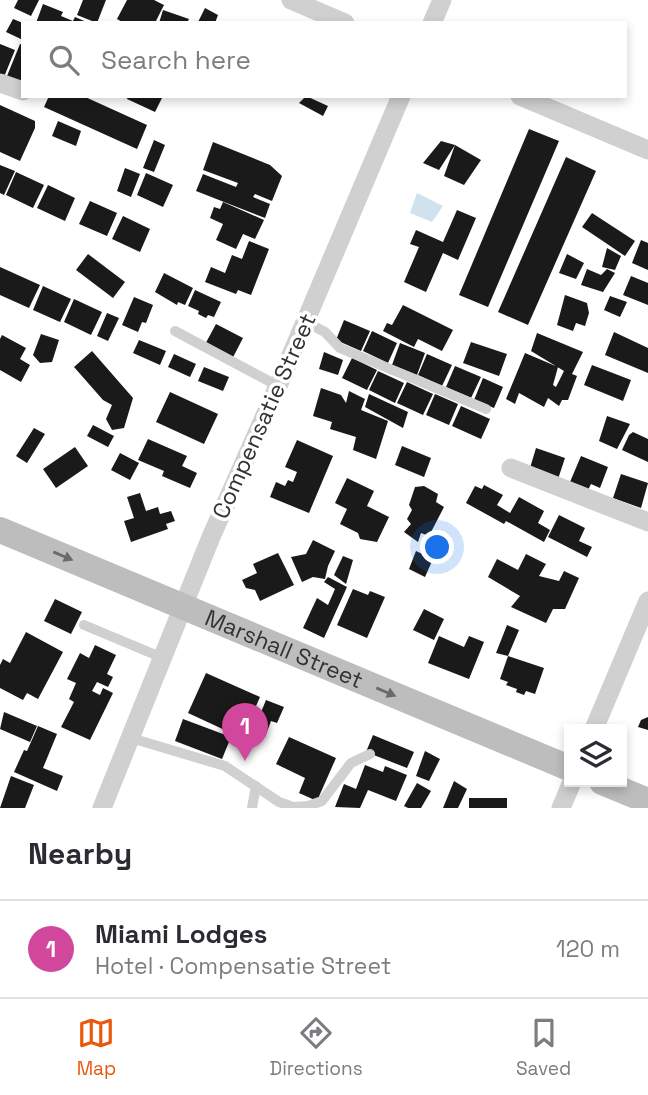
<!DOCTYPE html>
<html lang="en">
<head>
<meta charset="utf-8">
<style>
	body { margin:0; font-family:"Space Grotesk",sans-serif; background:#f7f7f7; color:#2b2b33 }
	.controls { position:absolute; right:21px; bottom:21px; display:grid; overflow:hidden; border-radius:0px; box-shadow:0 4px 10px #0003 }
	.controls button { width:63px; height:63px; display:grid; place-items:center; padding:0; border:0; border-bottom:2px solid #e1e1e2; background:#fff; color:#2b2b33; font:35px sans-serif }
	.you { position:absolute; left:438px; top:548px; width:24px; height:24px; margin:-18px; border:5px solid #fff; border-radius:50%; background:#1a73e8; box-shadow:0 0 0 10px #1a73e833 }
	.badge { display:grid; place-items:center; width:46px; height:46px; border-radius:50%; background:#ea580c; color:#fff; font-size:23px; font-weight:700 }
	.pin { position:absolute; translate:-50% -58px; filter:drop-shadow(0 2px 4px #0008) }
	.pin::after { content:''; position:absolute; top:37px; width:24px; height:21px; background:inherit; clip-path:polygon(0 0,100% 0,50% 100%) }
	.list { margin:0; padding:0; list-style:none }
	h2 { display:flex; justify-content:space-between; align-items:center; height:91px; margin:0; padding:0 28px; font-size:30px }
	h2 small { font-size:23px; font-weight:400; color:#7c7c81 }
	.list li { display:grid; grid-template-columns:46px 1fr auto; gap:21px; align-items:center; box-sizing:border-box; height:98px; padding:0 28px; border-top:2px solid #e1e1e2 }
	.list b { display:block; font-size:26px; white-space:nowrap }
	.list p { margin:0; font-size:23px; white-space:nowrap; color:#7c7c81 }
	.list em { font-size:23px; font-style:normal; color:#7c7c81 }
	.icon { flex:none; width:38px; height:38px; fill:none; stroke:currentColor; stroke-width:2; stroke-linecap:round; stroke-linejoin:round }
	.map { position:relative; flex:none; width:648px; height:808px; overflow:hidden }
	.search { position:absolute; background:#fff; box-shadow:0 4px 10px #0003; left:21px; right:21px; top:21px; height:77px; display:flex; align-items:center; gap:18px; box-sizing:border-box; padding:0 24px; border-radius:0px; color:#7c7c81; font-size:26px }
	.sheet { height:189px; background:#fff }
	nav { display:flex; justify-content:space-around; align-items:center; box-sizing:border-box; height:98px; border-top:2px solid #e1e1e2; background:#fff; font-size:19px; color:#7c7c81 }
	nav a { display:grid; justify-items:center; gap:4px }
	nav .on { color:#ea580c }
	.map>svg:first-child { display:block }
</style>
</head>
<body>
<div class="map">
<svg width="648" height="808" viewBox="0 0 648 808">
	<rect width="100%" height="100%" fill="#fff"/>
	<path fill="#cfe2ee" d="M417,193L443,206L432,222L410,213Z"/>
	<path fill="#1a1a1a" d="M18,0H39L31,16L14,8Z
		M83,0H106L97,23L77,15Z
		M127,0H154L164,5L155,23H124L117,19Z
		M43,4L63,12L61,16L73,21L75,17L89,23H36Z
		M205,8L218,15L215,23L198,22Z
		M163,10L189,19L187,23H159Z
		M13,19L23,23V40L6,32Z
		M0,44L15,50L4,77L0,75Z
		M20,44L23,45V82L7,76Z
		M49,96H83L147,125L137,149L44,107Z
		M128,96H163L155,112L127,99Z
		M306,96L328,106L323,116L299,103Z
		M0,105L35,121V128L20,161L0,152Z
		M58,121L81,131L76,146L52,136Z
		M529,129L559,141L488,307L459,295Z
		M154,140L165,145L154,172L143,168Z
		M441,141L455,145L439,170L423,163Z
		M213,142L270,165L282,176L272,201L255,194L253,197L270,204L265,218L196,191L203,174L236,187L238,183L203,170Z
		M455,145L481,160L464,185L444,176Z
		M566,157L596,171L528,325L498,312Z
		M0,165L15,171L4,195L0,193Z
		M125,168L140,174L131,197L117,191Z
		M16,172L44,185L33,208L6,195Z
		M146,173L173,185L163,207L137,195Z
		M48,185L75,198L65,221L37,208Z
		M90,201L117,213L107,236L79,224Z
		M223,202L264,220L255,239L243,234L236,249L216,240L223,224L210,218L214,207L220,209Z
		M457,210L476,218L458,260L443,253L426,292L404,282L419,247L410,244L416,230L443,242Z
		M592,213L635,241L625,256L582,227Z
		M123,216L150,229L140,252L112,239Z
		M641,240L648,243V270L632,263Z
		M249,241L269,249L251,295L238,290L236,294L205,282L211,267L225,273L232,255L242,259Z
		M607,248L621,256L615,270L602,267Z
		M88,254L125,282L113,298L76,270Z
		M567,254L584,263L576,279L559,273Z
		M0,267L40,285L29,308L0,295Z
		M587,269L601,275L607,269L615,273L603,292L581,285Z
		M164,273L193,288L185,305L178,302L177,305L155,292Z
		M631,276L648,283V305L623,295Z
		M43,286L71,299L60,322L33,310Z
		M195,290L221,302L214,317L208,315L206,318L198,314L199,311L188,306Z
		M565,295L587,303L589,313L585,326L576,323L573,331L557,325Z
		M610,296L627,302L620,317L604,310Z
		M134,297L153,305L146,323L142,322L138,332L122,325Z
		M74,299L102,312L91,335L64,322Z
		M403,305L453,330L442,351L418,339L414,347L383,331L387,323L392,325Z
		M107,313L119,318L108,341L97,336Z
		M344,320L370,331L361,351L336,340Z
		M216,324L243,338L229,365L202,350Z
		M372,331L397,343L388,363L363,351Z
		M614,332L648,348V373L605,355Z
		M537,333L583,352L572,374L577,376L568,400H562L559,406L548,398L544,407L519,393L515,404L506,399L525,353L558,367L553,385L556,387L564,371L531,351Z
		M41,334L59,340L52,362L40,363L33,355Z
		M2,335L26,348L20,359L30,365L21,382L0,370V339Z
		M139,340L166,351L160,365L133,353Z
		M471,342L507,354L499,376L463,363Z
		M400,343L425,353L417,375L392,365Z
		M92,351L133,398L124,428L112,430L106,419L112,405L103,400L74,367Z
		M324,352L343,360L338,375L319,369Z
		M174,354L196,364L190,377L168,367Z
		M427,354L452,365L442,386L418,375Z
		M352,358L377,370L367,390L342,378Z
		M592,365L631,380L623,401L584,385Z
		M455,366L481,377L471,398L446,387Z
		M204,367L229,377L223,391L198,381Z
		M378,371L404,383L395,403L369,390Z
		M483,378L503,387L494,408L474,400Z
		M407,382L433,394L423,415L397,403Z
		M321,388L341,395L346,403L349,391L365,399L361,410L388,421L376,459L353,450L356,437L330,429L332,422L313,416Z
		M170,392L218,414L204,444L156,422Z
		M369,394L408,412L403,428L365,407Z
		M435,394L458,404L449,425L426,415Z
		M461,406L490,419L481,439L452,426Z
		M607,416L630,424L617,449L599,441Z
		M93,425L114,436L108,447L87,436Z
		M34,428L45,434L27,463L16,456Z
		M633,432L648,439V462L622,450L629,435Z
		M148,439L187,456L182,466L197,473L190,488L162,476L164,471L138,460Z
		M297,440L333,456L309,513L270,497L276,482L285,486L288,480L293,482L297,472L285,467Z
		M402,446L431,458L424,477L395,465Z
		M75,447L88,466L56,488L43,469Z
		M536,448L565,458L558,479L530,468Z
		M120,453L139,463L130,480L111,470Z
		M581,456L608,467L600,488L591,484L588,490L570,482Z
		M621,474L648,483L641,508L613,498Z
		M347,478L374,491L367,506L389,517L377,542L360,539L358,533L340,524L347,509L335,503Z
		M484,485L503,495L497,505L510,513L519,497L544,511L538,523L550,530L544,542L506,521L504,524L466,503L475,486L482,489Z
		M424,486L438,494L436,502L444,507L429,536L421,533L418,542L404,532L411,524L407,519L412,510L409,505L415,487Z
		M140,493L146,511L158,507L160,514L171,511L175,521L166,524L168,529L131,542L124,521L134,518L127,497Z
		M559,515L585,528L579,541L592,547L587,557L548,537Z
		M313,540L335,551L328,566L325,579L313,577L302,582L291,557L306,554Z
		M416,551L433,559L425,577L409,569Z
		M278,553L294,585L260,601L255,590L246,588L242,580L257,573L253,564Z
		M526,554L546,564L539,576L559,581L564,571L579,578L565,609H553L546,623L511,607L520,596L488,577L497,559L518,570Z
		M343,556L353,560L346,584L334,575Z
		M328,577L347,587L324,638L303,628L317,598L328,605L335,589L324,582Z
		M353,589L368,595L370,591L385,597L367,638L337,625Z
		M55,599L82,612L71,634L44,621Z
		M424,609L444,619L434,640L413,630Z
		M507,625L519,630L508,656L496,653Z
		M26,632L63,652L38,699L27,693L23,700L0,688V665L3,659L10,663Z
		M439,636L464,647L469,636L484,642L469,679L428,663Z
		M95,645L116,655L107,674L113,677L108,687L97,682L92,691L100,695L103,688L113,693L90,740L61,727L74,702L69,699L76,683L67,679L80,653L89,658Z
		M508,656L544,668L535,694L526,691L524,695L516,692L517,689L506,685L508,682L500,679Z
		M206,673L260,697L242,738L188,713Z
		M266,700L284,707L277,723L271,721L265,737L253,732Z
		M4,712L37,726L30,742L0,729Z
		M648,717V730L638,727L641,720Z
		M183,719L231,737L222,759L175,741Z
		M38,726L57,734L43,768L63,776L57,791L14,772L24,750L27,751Z
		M373,735L414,752L407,768L366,752Z
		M289,737L336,758L317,801L299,793L305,778L276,764Z
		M425,751L440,759L429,781L416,776Z
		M365,765L383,772L385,766L407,775L396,801L368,790L360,808L335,807L344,784L356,789Z
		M11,776L34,785L25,808H0Z
		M454,781L467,789L458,808H443Z
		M417,783L431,791L421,808H408L404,806Z
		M469,798H507V808H469Z"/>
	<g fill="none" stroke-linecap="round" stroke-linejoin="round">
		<path stroke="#d0d0d0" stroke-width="10" d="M306,322L325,332L340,348L486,409
			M175,331L278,386
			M84,625L163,658
			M131,738L225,766L279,802L293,807L308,806L322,801L351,763L370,754
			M252,808L256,786"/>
		<path stroke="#d0d0d0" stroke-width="19" d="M291,0L345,23
			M432,23L442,0
			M0,83L23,91
			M520,96L648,150
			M511,468L648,522
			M594,729L648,601
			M102,808L211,537L278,386L401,96
			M561,808L572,782"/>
		<g stroke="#bdbdbd" stroke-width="26">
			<path id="s1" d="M0,530L569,768"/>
			<path d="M602,782L648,801"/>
		</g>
	</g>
	<defs><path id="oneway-solid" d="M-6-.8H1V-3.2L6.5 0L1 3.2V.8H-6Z" transform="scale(1.75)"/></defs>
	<g fill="#6a6a6a">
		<use href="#oneway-solid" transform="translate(63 556) rotate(23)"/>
		<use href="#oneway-solid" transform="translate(386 692) rotate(23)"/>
	</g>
	<g text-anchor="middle" stroke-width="7" stroke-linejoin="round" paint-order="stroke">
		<g font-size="23" fill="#333" stroke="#fff">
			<text transform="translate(264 416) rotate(-66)" y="8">Compensatie Street</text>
			<text dy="8" stroke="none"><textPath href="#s1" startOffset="308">Marshall Street</textPath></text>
		</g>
	</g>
</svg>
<div class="controls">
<button><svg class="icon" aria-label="layers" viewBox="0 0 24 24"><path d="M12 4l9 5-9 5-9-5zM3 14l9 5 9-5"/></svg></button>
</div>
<div class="you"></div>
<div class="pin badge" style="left:245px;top:761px;background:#d1479c">1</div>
<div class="search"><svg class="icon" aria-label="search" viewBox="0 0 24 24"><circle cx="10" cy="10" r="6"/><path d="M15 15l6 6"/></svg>Search here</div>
</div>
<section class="sheet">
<h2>Nearby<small></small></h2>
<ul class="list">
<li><span class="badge" style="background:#d1479c">1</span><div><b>Miami Lodges</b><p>Hotel · Compensatie Street</p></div><em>120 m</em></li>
</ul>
</section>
<nav>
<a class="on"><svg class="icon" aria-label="map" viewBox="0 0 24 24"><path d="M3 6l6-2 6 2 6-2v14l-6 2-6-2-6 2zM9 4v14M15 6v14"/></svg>Map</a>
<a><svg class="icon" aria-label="directions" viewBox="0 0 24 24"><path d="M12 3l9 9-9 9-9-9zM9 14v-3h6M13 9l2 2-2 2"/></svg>Directions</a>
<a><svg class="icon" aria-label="saved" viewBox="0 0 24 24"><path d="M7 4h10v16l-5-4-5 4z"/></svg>Saved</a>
</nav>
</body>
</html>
